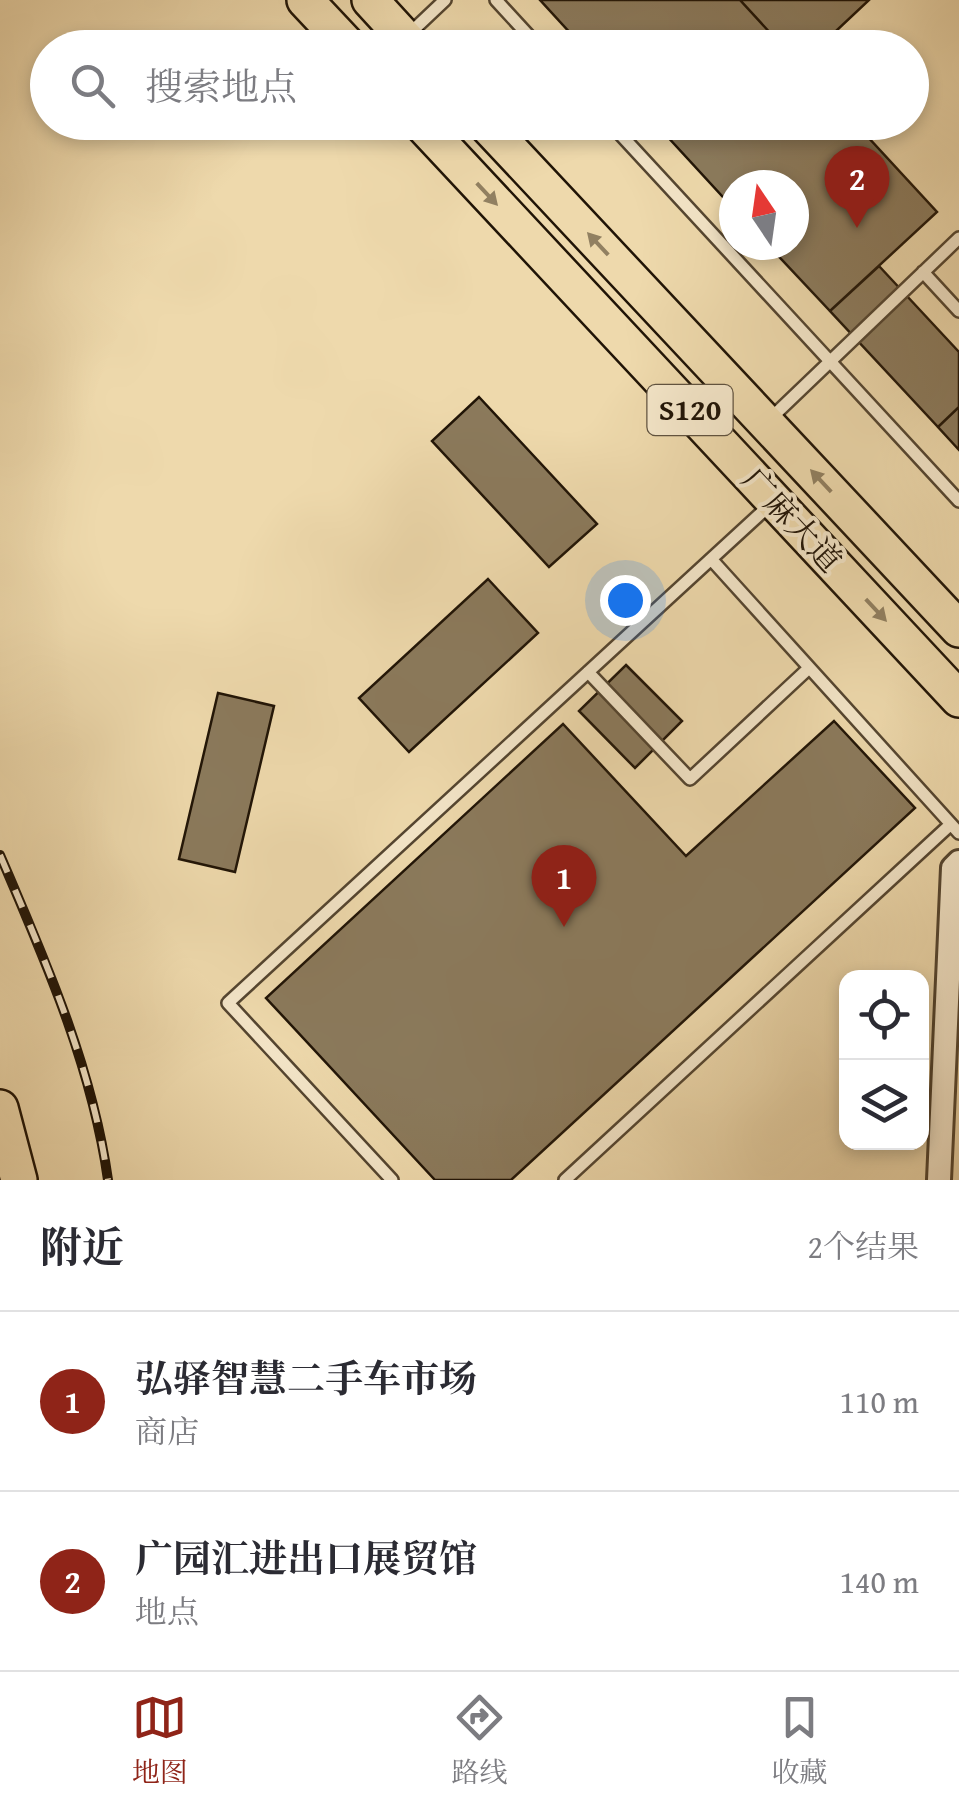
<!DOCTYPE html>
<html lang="zh">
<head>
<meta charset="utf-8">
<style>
	body { margin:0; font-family:"Gentium Book Plus","Noto Serif SC",serif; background:#f7f7f7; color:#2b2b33 }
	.controls { position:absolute; right:30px; bottom:30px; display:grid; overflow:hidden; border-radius:20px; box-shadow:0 5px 15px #0003 }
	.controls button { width:90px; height:90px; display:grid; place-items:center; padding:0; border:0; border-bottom:2px solid #e1e1e2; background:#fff; color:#2b2b33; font:50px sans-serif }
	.compass { position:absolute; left:719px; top:170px; width:90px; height:90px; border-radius:50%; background:#fff; box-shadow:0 5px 15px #0003; rotate:347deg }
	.you { position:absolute; left:625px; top:600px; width:35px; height:35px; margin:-25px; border:8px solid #fff; border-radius:50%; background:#1a73e8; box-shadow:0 0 0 15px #1a73e833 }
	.badge { display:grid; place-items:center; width:65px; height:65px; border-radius:50%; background:#8f2418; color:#fff; font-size:32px; font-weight:700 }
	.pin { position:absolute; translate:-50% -82px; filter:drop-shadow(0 2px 5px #0008) }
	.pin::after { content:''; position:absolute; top:52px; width:35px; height:30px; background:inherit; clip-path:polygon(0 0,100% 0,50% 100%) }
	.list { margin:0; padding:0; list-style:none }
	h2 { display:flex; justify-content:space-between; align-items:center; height:130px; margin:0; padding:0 40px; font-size:42px }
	h2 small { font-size:32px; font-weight:400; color:#7c7c81 }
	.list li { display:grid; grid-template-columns:65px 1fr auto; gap:30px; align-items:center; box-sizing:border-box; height:180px; padding:0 40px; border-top:2px solid #e1e1e2 }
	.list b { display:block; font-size:38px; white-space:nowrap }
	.list p { margin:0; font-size:32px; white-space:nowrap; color:#7c7c81 }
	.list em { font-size:32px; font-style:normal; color:#7c7c81 }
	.icon { flex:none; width:55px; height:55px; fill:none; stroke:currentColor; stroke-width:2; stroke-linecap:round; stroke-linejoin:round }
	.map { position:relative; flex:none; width:959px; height:1180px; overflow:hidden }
	.search { position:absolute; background:#fff; box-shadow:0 5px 15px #0003; left:30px; right:30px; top:30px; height:110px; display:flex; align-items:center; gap:25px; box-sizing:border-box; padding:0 35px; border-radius:55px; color:#7c7c81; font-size:38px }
	.sheet { height:490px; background:#fff }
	nav { display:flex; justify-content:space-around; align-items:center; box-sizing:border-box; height:140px; border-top:2px solid #e1e1e2; background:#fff; font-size:28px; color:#7c7c81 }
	nav a { display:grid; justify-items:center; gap:5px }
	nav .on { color:#8f2418 }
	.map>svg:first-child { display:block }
</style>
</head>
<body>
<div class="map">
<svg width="959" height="1180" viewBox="0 0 959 1180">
	<rect width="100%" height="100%" fill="#eed9ac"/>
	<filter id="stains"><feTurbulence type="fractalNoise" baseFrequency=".002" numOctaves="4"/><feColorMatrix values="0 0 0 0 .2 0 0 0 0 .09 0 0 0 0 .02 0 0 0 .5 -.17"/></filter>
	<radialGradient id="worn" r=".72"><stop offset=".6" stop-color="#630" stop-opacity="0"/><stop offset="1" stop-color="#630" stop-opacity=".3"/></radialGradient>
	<path fill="#8b7a5c" stroke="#201406" stroke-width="2.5" d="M540,0H740L784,48H584Z
		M740,0H869L818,48H784Z
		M654,122H854L937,212L830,311L768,245H794V185H734V209Z
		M879,266L959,352V407L938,427L830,311Z
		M479,397L597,524L549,567L432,441Z
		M959,407V450L938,427Z
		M488,579L538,633L409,752L359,698Z
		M626,665L682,721L635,768L579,711Z
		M218,693L274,706L235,872L179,859Z
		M834,721L915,808L511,1180H435L266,998L563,724L686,856Z"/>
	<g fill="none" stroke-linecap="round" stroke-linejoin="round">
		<g stroke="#544530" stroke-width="16">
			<path id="lane" d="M496,0L540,48
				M408,35L445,0
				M609,122L959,501
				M923,272L959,311
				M769,420L959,238
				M711,559L959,833
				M588,672L690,779L809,668
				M392,1180L228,1003L772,503
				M565,1180L951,824"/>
		</g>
		<g stroke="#544530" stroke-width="28">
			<path id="street" d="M939,1180L953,868L959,862"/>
		</g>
		<g stroke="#201406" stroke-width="40">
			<path id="primary" d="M305,0L350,48
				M370,0L414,48
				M420,122L959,699
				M484,122L959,629
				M0,1108L19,1180"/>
		</g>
		<use href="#lane" stroke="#f4e6c9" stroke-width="11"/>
		<use href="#street" stroke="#f4e6c9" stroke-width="22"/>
		<use href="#primary" stroke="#eed9ac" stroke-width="35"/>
		<g stroke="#201406" stroke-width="10">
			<path id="rail" d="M0,855C45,960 92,1066 108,1180"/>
		</g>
		<use href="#rail" stroke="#f4e6c9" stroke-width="6" stroke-dasharray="19" stroke-linecap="butt"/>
	</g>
	<defs><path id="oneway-solid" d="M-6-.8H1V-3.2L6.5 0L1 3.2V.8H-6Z" transform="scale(2.5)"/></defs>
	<g fill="#918061">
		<use href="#oneway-solid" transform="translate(487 194) rotate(47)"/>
		<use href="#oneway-solid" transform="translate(598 244) rotate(-133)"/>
		<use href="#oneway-solid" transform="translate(821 481) rotate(-133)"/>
		<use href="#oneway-solid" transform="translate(876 610) rotate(47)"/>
	</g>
	<g text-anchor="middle" stroke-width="8" stroke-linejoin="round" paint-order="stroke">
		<rect fill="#f4e6c9" stroke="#605340" stroke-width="2.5" x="647.5" y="385" width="85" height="50" rx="8"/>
		<g font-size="30" font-weight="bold" fill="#201406">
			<text x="690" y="420">S120</text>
		</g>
		<g font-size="32" fill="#201406" stroke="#f4e6c9">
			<text transform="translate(792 520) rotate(47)" y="11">广麻大道</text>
		</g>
	</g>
	<rect width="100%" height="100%" filter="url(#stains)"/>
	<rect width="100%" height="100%" fill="url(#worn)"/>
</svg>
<div class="controls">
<button><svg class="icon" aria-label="locate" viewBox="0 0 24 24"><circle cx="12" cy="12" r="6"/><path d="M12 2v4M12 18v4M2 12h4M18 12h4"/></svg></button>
<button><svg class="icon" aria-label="layers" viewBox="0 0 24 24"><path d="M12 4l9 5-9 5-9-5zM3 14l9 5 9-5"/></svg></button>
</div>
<svg class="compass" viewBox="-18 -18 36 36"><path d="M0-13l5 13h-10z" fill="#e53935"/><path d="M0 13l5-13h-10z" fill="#7c7c81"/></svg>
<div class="you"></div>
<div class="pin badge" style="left:564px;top:927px">1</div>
<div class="pin badge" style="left:857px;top:228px">2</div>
<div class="search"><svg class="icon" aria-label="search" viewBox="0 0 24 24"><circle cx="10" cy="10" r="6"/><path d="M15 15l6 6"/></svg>搜索地点</div>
</div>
<section class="sheet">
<h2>附近<small>2个结果</small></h2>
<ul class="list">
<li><span class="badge">1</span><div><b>弘驿智慧二手车市场</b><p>商店</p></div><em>110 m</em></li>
<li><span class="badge">2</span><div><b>广园汇进出口展贸馆</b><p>地点</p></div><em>140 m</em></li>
</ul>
</section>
<nav>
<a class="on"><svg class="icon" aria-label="map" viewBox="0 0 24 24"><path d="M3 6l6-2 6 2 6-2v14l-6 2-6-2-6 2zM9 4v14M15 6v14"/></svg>地图</a>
<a><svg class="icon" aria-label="directions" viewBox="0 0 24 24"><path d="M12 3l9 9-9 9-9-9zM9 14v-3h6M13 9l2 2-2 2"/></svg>路线</a>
<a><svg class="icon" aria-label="saved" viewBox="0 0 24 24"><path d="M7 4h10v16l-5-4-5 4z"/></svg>收藏</a>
</nav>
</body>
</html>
